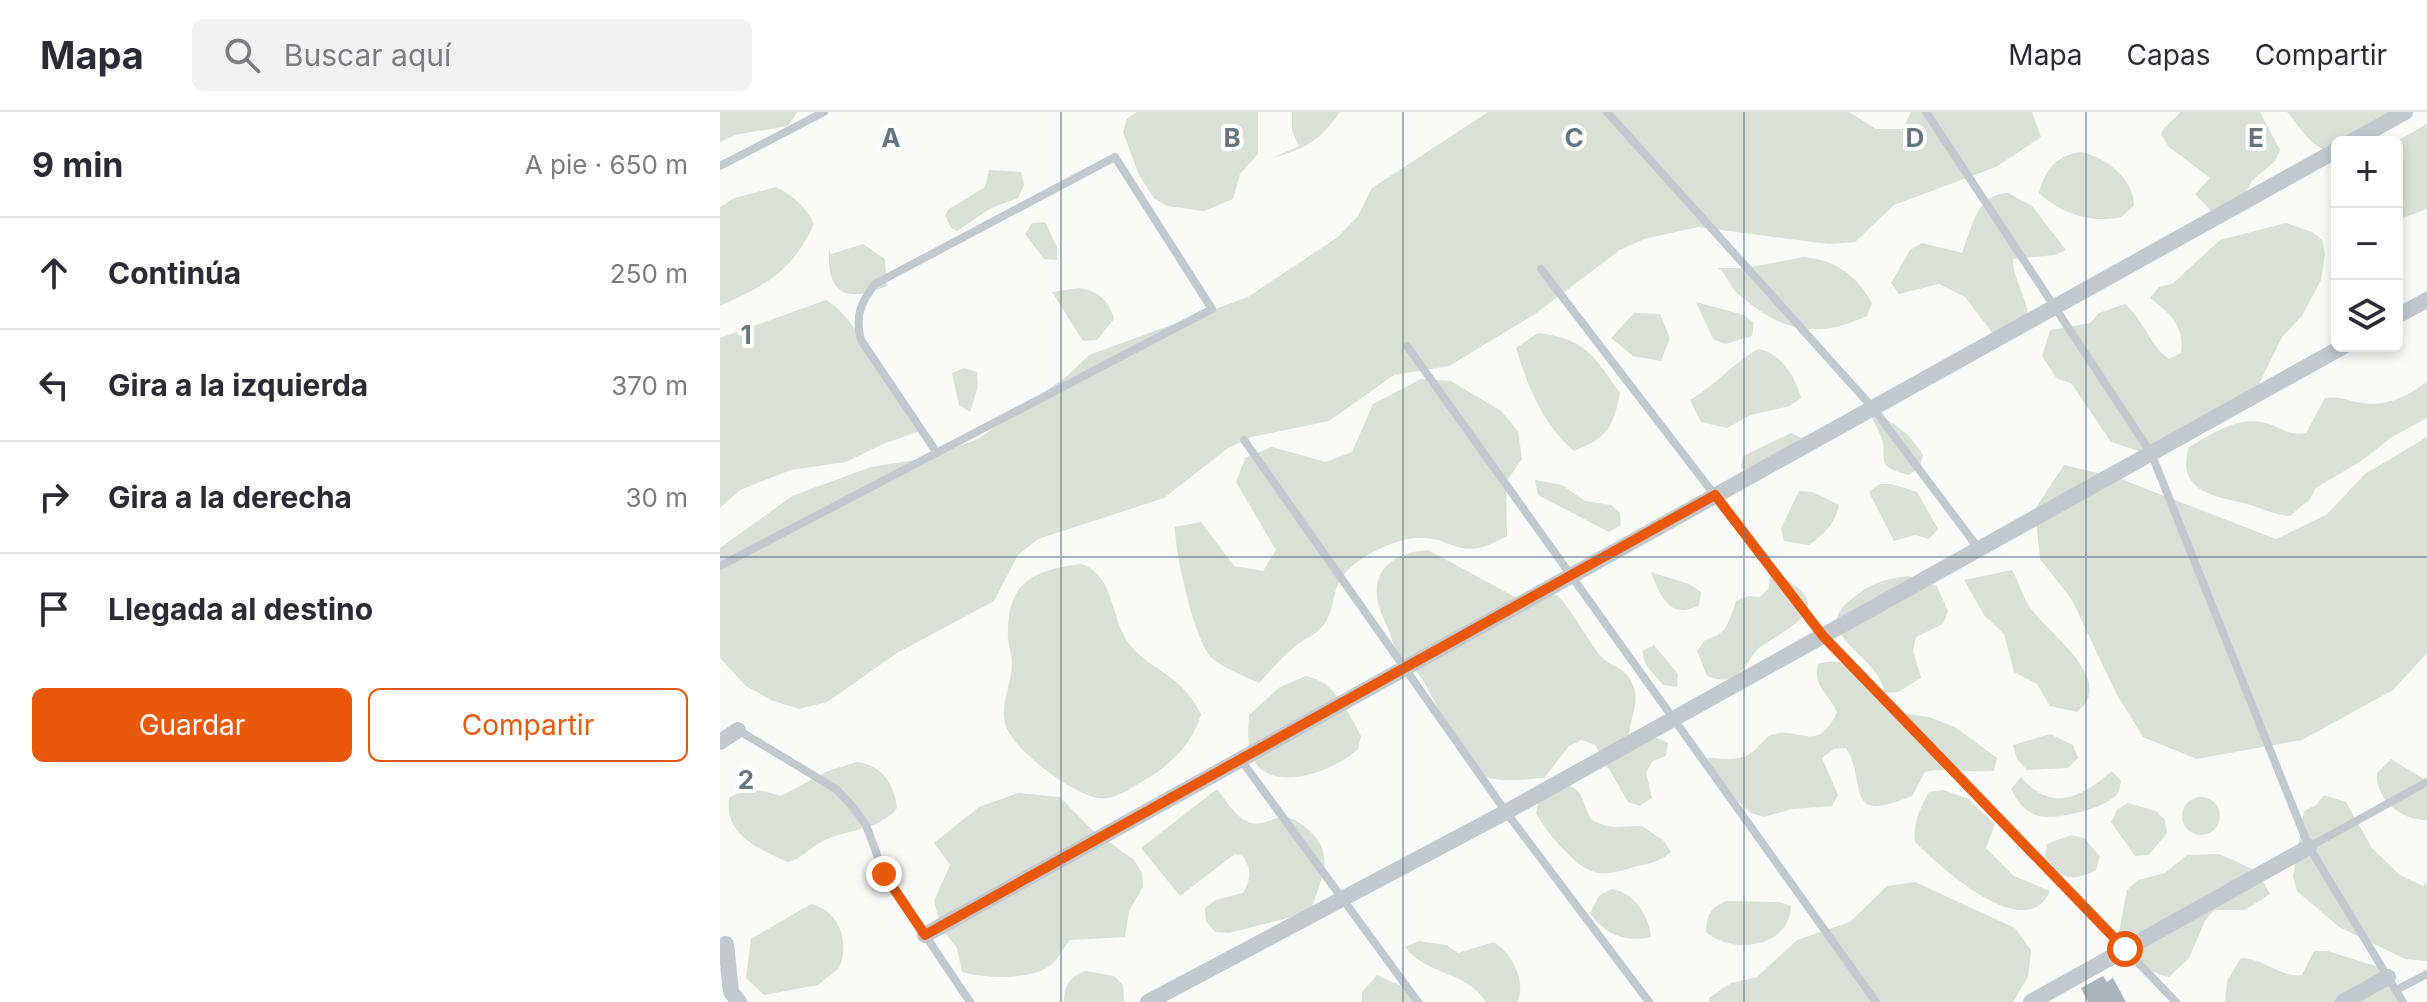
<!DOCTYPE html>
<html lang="es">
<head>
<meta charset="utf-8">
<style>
	body { margin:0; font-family:Inter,sans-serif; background:#f2f2f3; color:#2b2b33 }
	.controls { position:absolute; right:24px; top:24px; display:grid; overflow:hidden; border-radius:12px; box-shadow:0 4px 12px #0003 }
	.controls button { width:72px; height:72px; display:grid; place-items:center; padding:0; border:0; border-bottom:2px solid #e1e1e2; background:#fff; color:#2b2b33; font:40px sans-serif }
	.stop { position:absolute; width:24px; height:24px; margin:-18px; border:6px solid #ea580c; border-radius:50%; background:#fff }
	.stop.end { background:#ea580c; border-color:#fff; box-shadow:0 2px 8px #0008 }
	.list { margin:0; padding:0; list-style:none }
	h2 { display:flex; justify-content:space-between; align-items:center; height:104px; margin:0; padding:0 32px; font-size:34px }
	h2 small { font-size:26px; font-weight:400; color:#7c7c81 }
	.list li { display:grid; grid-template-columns:52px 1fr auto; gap:24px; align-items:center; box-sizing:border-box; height:112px; padding:0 32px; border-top:2px solid #e1e1e2 }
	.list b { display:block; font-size:30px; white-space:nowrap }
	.list em { font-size:26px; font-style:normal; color:#7c7c81 }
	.actions { display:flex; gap:16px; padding:24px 32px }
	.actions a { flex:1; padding:18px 0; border:2px solid #ea580c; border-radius:12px; text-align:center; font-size:28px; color:#ea580c }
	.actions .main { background:#ea580c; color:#fff }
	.icon { flex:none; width:44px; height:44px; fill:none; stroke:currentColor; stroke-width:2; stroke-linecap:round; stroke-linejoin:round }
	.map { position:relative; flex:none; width:1707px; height:890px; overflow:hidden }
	header { display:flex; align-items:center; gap:48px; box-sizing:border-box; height:112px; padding:0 40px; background:#fff; border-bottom:2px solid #e1e1e2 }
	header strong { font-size:38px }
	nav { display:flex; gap:44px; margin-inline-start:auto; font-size:28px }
	.search { width:560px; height:72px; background:#f2f2f3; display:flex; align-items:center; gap:20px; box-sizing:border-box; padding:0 28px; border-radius:12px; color:#7c7c81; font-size:30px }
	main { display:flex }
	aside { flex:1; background:#fff }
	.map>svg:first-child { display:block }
</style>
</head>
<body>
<header>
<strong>Mapa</strong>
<div class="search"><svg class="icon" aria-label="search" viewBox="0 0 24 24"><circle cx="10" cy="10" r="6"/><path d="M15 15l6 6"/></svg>Buscar aquí</div>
<nav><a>Mapa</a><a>Capas</a><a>Compartir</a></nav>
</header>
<main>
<aside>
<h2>9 min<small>A pie · 650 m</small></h2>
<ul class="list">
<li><svg class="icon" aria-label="ahead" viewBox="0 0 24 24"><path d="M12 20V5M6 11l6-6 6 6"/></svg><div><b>Continúa</b></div><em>250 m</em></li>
<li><svg class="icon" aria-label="left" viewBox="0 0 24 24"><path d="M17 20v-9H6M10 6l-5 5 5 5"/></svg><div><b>Gira a la izquierda</b></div><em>370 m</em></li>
<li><svg class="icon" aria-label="right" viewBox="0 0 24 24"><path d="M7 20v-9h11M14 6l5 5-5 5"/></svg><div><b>Gira a la derecha</b></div><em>30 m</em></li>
<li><svg class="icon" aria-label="arrive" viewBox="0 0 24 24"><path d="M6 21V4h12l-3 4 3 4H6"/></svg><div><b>Llegada al destino</b></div></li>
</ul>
<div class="actions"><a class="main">Guardar</a><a>Compartir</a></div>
</aside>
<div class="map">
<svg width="1707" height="890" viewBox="0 0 1707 890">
	<rect width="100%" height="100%" fill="#fafaf8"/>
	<path fill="#dadfd7" d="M0,0H77L68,14L15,23L0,30Z
		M417,0H538V42L520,62L513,87L484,99L447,94L434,86L419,63L403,20L407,7Z
		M572,0H620C597,32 587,35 550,47L579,34L572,19Z
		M768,0H1129L1156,17H1183L1191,0H1312L1321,25L1276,55L1174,93L1135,130L1109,132L978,115L924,127L900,138L815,202L729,254L674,263L609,309L532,325L508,336L444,386L318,427L298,443L274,489L177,541L107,590L79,597L51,588L26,574L0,546V436L72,384L151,355L207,346L258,327L347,264L369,243L528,185L618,125L638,104L652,76Z
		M1461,0H1540L1560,38L1555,49L1532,69L1519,93L1493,101L1475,82L1490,66L1449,35L1441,23L1443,17Z
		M1567,0H1678L1646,30H1617V39C1593,42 1581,15 1567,0Z
		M1707,12V97L1677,108L1675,30Z
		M1361,40C1385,45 1415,67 1414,94L1401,105C1371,112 1340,101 1319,81C1325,58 1336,43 1361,40Z
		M269,58L301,60L304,73L298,86L271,96L237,119L231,116L225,103L229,97L265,75Z
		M56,75C73,83 86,95 94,112C72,160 46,173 0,194V95L14,86Z
		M1288,81L1312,94L1346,138L1334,143L1293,147C1293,170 1310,187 1308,212L1284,228L1271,219L1245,185L1219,172L1179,182L1171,171L1190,138L1202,131L1242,141C1252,116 1256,82 1288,81Z
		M325,110L337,135V148L324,147L305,122L312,111Z
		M1566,111L1592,120L1602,128L1605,142L1601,168L1582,204L1562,225L1537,276L1431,343L1391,330L1351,271L1337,267L1322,244L1330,218L1370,211L1379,201L1405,192C1424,208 1429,233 1449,247L1461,241C1465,214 1450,201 1430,186L1439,175L1452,172L1500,128Z
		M143,132L165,147L167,174C127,190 107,185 109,137L111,142Z
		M1084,145C1116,148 1136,163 1152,191L1147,204C1096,228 1059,219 1016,180C1008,172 1007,161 998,156H1026Z
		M359,176C378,179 389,188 394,207L377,228L363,229L332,180Z
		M106,188C141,208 174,287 198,320L163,332L126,350L71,358L20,378L0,396V226Z
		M976,190L1024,203L1034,211L1032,224L1005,232L993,227Z
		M914,201L940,202L950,226L941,249L913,244L891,226Z
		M818,221C866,227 873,243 900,281C893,316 887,326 854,339C823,313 808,275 796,236Z
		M1038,237C1061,241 1075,264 1081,286L1070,294L1031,303L1007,316L981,310L970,288C995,274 1013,251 1038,237Z
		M244,256L257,260L258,274L250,300L239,293L232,261Z
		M701,267L731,269L781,299L798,319L802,347L786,370L787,424C734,455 734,419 688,427C665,432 633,447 620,468C611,484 615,503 599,518C593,524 585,527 578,532C564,543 551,558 539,571C524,564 506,557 493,547C475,533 455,441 455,415L481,410L514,454L543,459L556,438L516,370L525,346L552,335L606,350L632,340L653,292Z
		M1707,269V306L1672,325L1641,349L1596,376L1590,387L1570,404C1554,403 1542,396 1527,392C1496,384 1455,381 1469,335C1494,321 1519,302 1549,312C1564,317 1569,324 1586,321L1605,286C1620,284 1628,289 1642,291C1667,295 1689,284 1707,269Z
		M1149,300C1172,308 1190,321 1203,343L1200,355L1189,363C1152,354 1169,346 1161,325C1158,316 1153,308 1149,300Z
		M1071,321L1083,327V341C1067,357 1042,364 1021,356L1023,344Z
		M1707,325V541L1673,578L1582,628L1476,647L1423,625L1396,581L1352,488L1320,447L1315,397L1344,353L1398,366L1556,427L1606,403L1645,362Z
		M815,368L842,373L865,389L891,393L900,401L901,413L889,420L818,383Z
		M1159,372H1172L1197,380L1218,417L1209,427L1195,423L1174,429L1149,380Z
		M1079,379L1093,380L1119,393C1116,410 1104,423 1089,433L1064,429L1061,416Z
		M708,438L795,485L837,483C854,501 863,520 877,540C890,558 908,551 915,580C918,596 909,608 909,624L935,625L948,631L946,644L933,649L926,660L932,686L920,694L908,690L875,633L862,628L849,634L824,666C803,667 774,673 757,660C734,643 717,587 700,564C695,557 685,555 681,549C674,538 672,525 667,514C645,473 658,442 708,438Z
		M362,452C397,466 389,508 411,534C434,561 461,562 481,602C474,631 448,655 423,669C409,677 394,689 378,686C352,682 291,637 285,611C280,592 292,571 292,551C292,543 289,535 288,527C286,471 311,458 362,452Z
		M1292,458C1300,471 1302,486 1312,498C1331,523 1397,570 1357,600L1330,594L1317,572L1294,560L1284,522L1264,503L1244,468Z
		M931,460L969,472L981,480L979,493C950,509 940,484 931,460Z
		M1050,462C1062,464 1068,468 1077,475C1111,500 1056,523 1040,535C1029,545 1026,561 1011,566C1002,569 995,567 987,564L977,539L985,528C1007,523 1009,509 1016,489L1028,484L1040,485L1049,476Z
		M1189,464L1217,474L1228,499L1223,512L1196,525L1193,538L1201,566L1178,580L1165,581L1181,601L1209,605L1235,615L1277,646L1274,659C1252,661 1221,655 1205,660L1192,684C1121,713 1149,673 1126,636L1114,637L1102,646L1118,683L1112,694L1072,697L1044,705L1031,701L990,664L988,646C1003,646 1020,650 1032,640C1039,635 1044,626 1051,623C1078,613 1097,644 1117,600C1108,580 1093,576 1098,552C1129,543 1143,561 1164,580C1162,546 1090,523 1128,490C1149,472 1162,467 1189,464Z
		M934,533L958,562L957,575L943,573L925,552L922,539Z
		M586,564C614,569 628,600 641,624L638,637C617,657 559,681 536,652C526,638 528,619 529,603L560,575Z
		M1330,622L1353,633L1358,646L1348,656L1307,658L1297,647L1293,633Z
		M1671,647L1707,669V708C1681,709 1655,686 1657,661Z
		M137,650C162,653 174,671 177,696C160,719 125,717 101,730C88,737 83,746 68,750C39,737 4,723 9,686C28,674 40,678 61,684L108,659Z
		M1392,659L1401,669C1400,673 1400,677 1398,681C1389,696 1332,710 1316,703C1303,698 1297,689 1291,677L1301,665C1333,702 1361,685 1392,659Z
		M840,671C864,675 861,688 871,707C891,719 901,714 922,714L944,729L951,740C940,750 931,751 917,754C887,763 875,768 850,744C836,730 826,719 816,701L819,688Z
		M497,677C505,687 515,704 526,709C541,716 548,707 562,705C570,704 579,710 585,715C618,741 601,764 591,800L509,821L495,820L486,809L485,796L495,788L523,781C531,767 532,758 523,744L515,742L460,784L421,736Z
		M1223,678L1247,686L1275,712L1266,736L1294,764L1330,779C1306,834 1220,755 1195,730C1193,711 1200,696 1209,680Z
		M298,681L340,685L370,716L414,748L422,761L423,775L409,799L405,825L350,828C344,835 341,842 335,849C319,869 264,867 242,860L237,836L221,816L214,789L230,753L214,731L259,695Z
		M1604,683L1626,690L1652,736L1680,763L1703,774L1707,770V849L1685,847L1619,815L1577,779L1573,765L1584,699L1596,693Z
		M1462 704a19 19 0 1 1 38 0a19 19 0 1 1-38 0Z
		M1408,691L1436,699L1445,708L1447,721L1429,743L1415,744L1391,710L1397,698Z
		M1351,723L1364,726L1380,744L1376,758C1351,771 1341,767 1325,745L1327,732Z
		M1499,742L1537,759L1550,782L1525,798H1494L1485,809L1469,846L1449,865C1425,860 1412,845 1398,825L1407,778L1418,768L1445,761L1467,743Z
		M1195,770L1295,816L1311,838L1308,865L1293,890H989V886L1011,871L1037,865L1077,828L1130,810L1167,774Z
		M891,777C914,780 929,803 931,825C906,831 884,822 870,801L879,784Z
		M1006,789L1060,790L1071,794C1070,836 1013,843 986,820C987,803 990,796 1006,789Z
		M91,792C120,799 130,830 119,856L98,873L44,883L26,866L31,827Z
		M699,829L727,833L738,841L774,830C792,842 807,869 797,890H766C746,858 707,864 685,835Z
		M1594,839H1607L1659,855L1684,890H1505L1507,869L1521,846C1544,846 1560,866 1582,863Z
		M366,859L394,864L403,873L404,890H344C344,873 350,864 366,859Z
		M657,863L692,879L704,890H642V880Z"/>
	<path fill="#aab3b9" d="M1383,864L1387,870L1393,866L1406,890H1368L1361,876Z"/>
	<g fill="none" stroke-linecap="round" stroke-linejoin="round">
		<path stroke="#c3c8cc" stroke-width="8" d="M887,0L1153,296L1259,437
			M1206,0L1431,341L1589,735L1683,890
			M0,54L104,0
			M821,157L1103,524L1456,890
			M687,234L1156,890
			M524,328L786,700L929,890
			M0,454L492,197L395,45L155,172C140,191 135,205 141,228L217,341
			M18,618L116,677L133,695L146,713L164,762L250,890
			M521,648L698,890
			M1589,735L1707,670
			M1676,878L1707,862"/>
		<path stroke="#c3c8cc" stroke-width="16" d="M1631,30L1685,0
			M1677,204L1707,188
			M0,630L18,618
			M205,823L1617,38
			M6,832L11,880L19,890
			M428,890L786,700L1624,234
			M1311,890L1589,735
			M1623,890L1668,865"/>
	</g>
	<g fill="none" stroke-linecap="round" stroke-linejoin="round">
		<path stroke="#ea580c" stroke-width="10" d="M164,762L205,823L995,383L1103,524L1405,837"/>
	</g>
	<path fill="none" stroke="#657683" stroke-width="2" stroke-opacity="0.55" d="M341,0V890M683,0V890M1024,0V890M1366,0V890M0,445H1707"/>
	<g font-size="26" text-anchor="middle" font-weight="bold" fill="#657683" stroke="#fff" stroke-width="8" stroke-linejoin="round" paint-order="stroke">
		<text x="171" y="35">A</text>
		<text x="512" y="35">B</text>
		<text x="854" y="35">C</text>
		<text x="1195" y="35">D</text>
		<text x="1536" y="35">E</text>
		<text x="26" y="232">1</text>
		<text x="26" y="677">2</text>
	</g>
</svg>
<div class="controls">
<button>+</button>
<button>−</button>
<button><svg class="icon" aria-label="layers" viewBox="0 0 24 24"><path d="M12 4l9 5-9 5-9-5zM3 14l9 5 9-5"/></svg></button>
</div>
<div class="stop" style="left:1405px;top:837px"></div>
<div class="stop end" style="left:164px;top:762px"></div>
</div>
</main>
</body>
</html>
